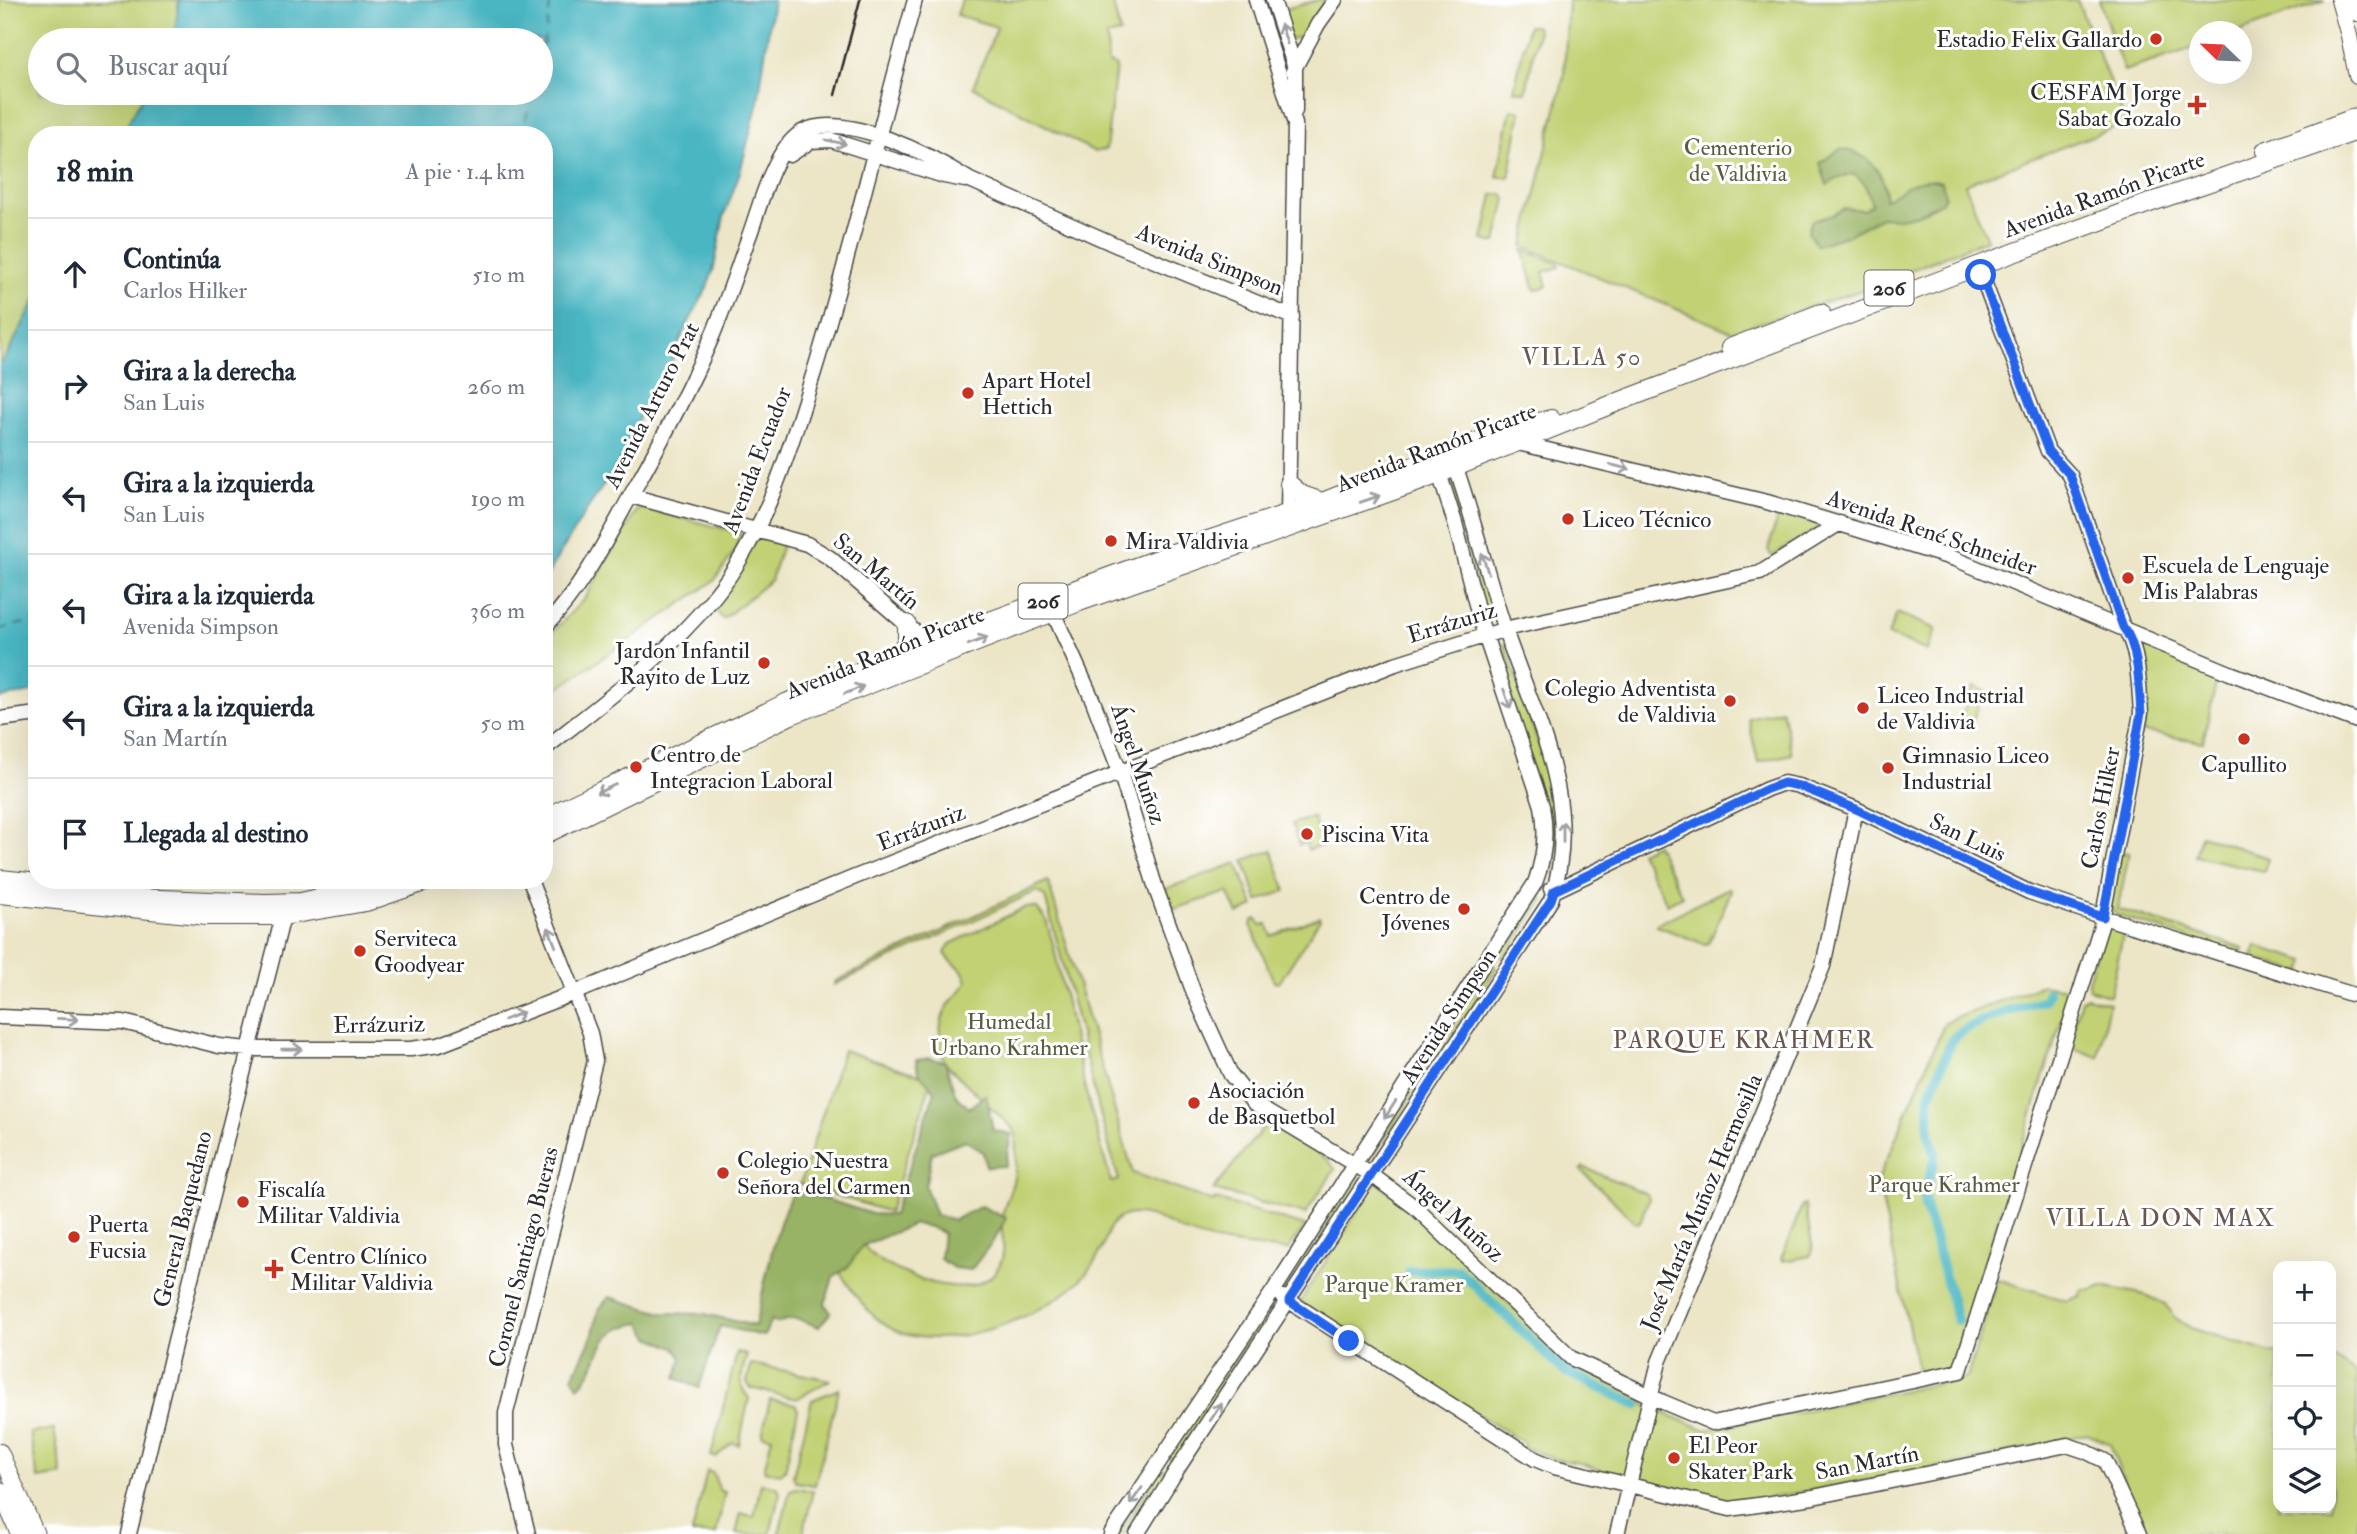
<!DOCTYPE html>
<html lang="es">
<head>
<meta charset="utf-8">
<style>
	body { margin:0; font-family:"IM FELL Double Pica",serif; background:#f2f2f3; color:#1f2937 }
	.controls { position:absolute; right:21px; bottom:21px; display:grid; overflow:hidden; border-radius:14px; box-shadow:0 7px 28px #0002 }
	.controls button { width:63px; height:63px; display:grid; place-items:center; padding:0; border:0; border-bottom:2px solid #e0e1e3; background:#fff; color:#1f2937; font:35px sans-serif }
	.compass { position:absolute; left:2189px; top:21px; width:63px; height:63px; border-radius:50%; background:#fff; box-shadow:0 7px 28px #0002; rotate:293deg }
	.stop { position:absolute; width:21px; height:21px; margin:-16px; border:5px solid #2563eb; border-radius:50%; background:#fff }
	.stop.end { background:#2563eb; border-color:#fff; box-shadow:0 2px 7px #0008 }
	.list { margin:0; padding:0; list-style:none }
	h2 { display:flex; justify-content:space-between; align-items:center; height:91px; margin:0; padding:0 28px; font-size:30px }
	h2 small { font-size:23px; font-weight:400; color:#747a83 }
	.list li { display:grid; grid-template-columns:46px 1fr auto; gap:21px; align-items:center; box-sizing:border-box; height:112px; padding:0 28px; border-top:2px solid #e0e1e3 }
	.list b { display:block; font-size:26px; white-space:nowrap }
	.list p { margin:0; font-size:23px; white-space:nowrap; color:#747a83 }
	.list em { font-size:23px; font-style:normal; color:#747a83 }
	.icon { flex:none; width:38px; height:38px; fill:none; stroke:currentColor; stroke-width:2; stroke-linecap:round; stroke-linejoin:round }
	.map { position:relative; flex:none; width:2357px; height:1534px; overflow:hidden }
	.search { position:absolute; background:#fff; box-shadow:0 7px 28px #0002; left:28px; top:28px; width:525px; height:77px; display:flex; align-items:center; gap:18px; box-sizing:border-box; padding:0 24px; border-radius:38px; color:#747a83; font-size:26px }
	.panel { position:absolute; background:#fff; box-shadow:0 7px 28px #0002; left:28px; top:126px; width:525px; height:763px; border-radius:28px }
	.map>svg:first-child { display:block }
</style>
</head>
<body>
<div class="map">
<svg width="2357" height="1534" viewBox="0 0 2357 1534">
	<rect width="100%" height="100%" fill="#fff"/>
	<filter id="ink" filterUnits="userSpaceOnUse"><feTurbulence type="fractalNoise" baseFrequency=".0143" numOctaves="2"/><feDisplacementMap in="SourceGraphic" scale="14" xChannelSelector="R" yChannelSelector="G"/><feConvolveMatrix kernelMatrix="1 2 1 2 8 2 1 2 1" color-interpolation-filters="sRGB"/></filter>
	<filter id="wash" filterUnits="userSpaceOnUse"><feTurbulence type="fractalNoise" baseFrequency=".00686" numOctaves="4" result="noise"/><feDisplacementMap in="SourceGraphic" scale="28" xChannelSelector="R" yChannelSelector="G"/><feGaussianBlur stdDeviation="1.57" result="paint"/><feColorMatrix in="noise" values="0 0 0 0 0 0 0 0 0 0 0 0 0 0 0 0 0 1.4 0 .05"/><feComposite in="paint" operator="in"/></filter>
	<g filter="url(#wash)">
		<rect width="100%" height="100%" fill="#ece5c6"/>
		<path fill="#c1d173" stroke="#767e4f" stroke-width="2" d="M0,0H179L174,40H40V93H145L121,135H37V297L8,353L0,364Z
			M962,0H1112L1120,33L1107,36L1108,63L1116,66L1106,149L1095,152L973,87L997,27L957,15Z
			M1318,0H1325L1304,37L1289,39L1282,10Z
			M1568,0H2077L2126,123L1965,184L1987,239L1862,290L1732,332L1523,246L1564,76Z
			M2099,0H2326L2241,31L2200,32L2199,46L2124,71Z
			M1528,26H1535L1538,30L1526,92L1514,90Z
			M1513,109L1521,111L1509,177H1497L1510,112Z
			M1502,194L1506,199L1496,243L1483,240L1493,195Z
			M1523,250L1558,263L1559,267L1543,272L1547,286L1535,290Z
			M1453,477L1494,615L1492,617L1485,614L1447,479Z
			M642,508L741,533L735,551L714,581L544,698V641L585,598L637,510Z
			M1779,511L1823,526L1772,556L1768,550Z
			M757,537L784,538L771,580L723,619L711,605Z
			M1897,613L1936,629L1927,651L1888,635Z
			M1503,645L1506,647L1554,789L1556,848L1550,873L1547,870L1551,850L1550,829L1496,648Z
			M2148,645L2218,675L2203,742L2143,732C2147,704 2148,681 2138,654Z
			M1974,686L1985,691L1969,729L1958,725Z
			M1782,710L1792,754L1758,762L1748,718Z
			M1313,817L1323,845L1308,850L1306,843L1299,845L1292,824Z
			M2201,835L2268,858L2264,871L2195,856Z
			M1656,844L1682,896L1667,904L1640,852Z
			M1272,850L1286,891L1258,901L1244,860Z
			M2120,852L2129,853L2118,909L2243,948L2241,955L2117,915L2110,908Z
			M1237,863L1254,906L1238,914L1228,892L1174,909L1165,889Z
			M1048,881L1133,1173L1214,1202L1215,1199L1305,1226L1288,1250C1250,1246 1207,1245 1173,1226C1159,1219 1140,1210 1123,1216C1108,1221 1107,1238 1101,1250C1097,1259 1090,1269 1083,1277C1047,1317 943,1356 892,1329C864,1314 847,1283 830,1257L853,1231C861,1240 867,1253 878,1259C906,1278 978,1306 999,1266C1008,1250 1000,1237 1002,1219C1003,1205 1011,1192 1014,1178C1017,1165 1015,1149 1016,1135L1013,1129L946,1064C937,1049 938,1026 946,1009C952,999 961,992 967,982C961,961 953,968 945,953L950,944L1026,907L1037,908L1046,920L1053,944L1085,1089L1111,1182L1119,1180C1090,1087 1072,991 1045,897L1037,891L834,985V982Z
			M1729,888L1731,891L1709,943L1704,944L1657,926V924Z
			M1536,897H1542L1543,901L1505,958L1498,954L1499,950L1523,912L1527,911Z
			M1319,917L1320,919L1279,983L1274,982L1251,925L1254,920L1257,919L1261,926L1267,924L1272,936Z
			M2109,926L2124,930L2110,996L2089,989L2088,981L2103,931Z
			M2256,946L2306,961L2302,973L2253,958Z
			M1489,966L1496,967V970L1367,1165L1362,1162Z
			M2042,985L2066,989L2069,997L1952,1365L1950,1369L1923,1373L1917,1368L1878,1180L1945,1022Z
			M2087,997L2109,1003L2098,1057L2072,1048L2069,1040L2081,1000Z
			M843,1050L932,1079L889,1212L800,1184Z
			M1266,1124H1271L1327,1159L1335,1169L1305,1214L1213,1190Z
			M1583,1167L1647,1194L1649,1199L1640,1222L1636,1223L1581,1170Z
			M1354,1175L1359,1176L1361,1181L1289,1291L1282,1289Z
			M1376,1182L1420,1215L1570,1363L1641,1396L1644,1405L1706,1430L1967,1378L1997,1279L2067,1301L2080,1296L2081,1290H2093L2102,1286L2146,1295L2165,1304L2174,1317L2191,1328L2272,1353H2278V1508H2331V1356L2357,1374V1534H2145L2148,1532L2126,1488L2110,1444L2087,1434L1963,1463L1735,1504L1603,1471L1580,1463L1554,1459L1524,1447V1443L1300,1302Z
			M1805,1205L1813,1250L1810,1256L1783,1261L1781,1259L1802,1206Z
			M1275,1296L1282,1301L1177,1460H1171L1168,1456Z
			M737,1352L747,1355C742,1372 736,1384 749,1398L739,1445L732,1443L716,1457L711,1456Z
			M751,1364L830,1380L798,1398H792L751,1388L747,1382Z
			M839,1389L815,1485L796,1482L793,1476L812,1400Z
			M770,1400L795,1404L798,1410L785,1470L780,1474L764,1470L772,1437L762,1435Z
			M54,1429L62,1475L38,1479L30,1433Z
			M1163,1469L1169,1475L1128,1534H1118L1160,1470Z
			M707,1471L713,1473L720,1491L725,1492L716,1534H692Z
			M761,1483L777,1487L780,1492L770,1534H736L741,1513L754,1517Z
			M796,1488L813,1491L803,1534H779L790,1490Z"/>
		<path fill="#98b365" stroke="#626f48" stroke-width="2" d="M1840,149C1867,152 1887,172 1885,199C1908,189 1915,174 1942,182L1945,196L1941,202L1918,214L1900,218L1881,217L1846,236L1817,245L1808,233L1811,221L1830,216L1844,208L1864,210L1872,204L1864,183L1853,174L1840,177L1827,185L1820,163Z
			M930,1058L945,1062L956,1096L969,1108L986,1094L993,1130L1011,1134L1005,1166L986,1167L983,1152L965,1140L932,1153L925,1186L936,1215L954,1220L981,1206L1006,1218L996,1237L971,1270L954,1268L940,1259L943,1233L930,1227L914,1224L862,1246L848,1267L833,1277L825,1304L831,1312L819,1327C800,1320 797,1315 777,1323L771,1320L764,1336L720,1326L699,1388L676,1378L682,1358L675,1348L650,1337L641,1323C589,1330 607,1362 578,1387L573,1377L593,1334L598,1311L609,1297L662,1313L705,1314L755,1326C766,1281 773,1230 794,1189L872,1214L893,1215L935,1091L918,1072L916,1060Z"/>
		<path fill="#48b6c2" stroke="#3a7076" stroke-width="2" d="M179,0H773L758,102L740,172L724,216L714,268L707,288L684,331L670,366L641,411L624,455L586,511L544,580V135H121L145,93H541V40H174Z
			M37,297V691L0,698V365L8,353Z"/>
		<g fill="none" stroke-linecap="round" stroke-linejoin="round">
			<path stroke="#48b6c2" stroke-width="10" d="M1935,1153L1929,1135V1097L1952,1040C1967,1022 2021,1007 2045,1000L2048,992
				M1934,1161L1924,1196L1925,1205L1957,1320
				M1409,1271L1458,1270L1564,1371L1637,1405"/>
			<path stroke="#376367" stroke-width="2" stroke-dasharray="9 7" stroke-linecap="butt" d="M541,61L551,0
				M521,135L533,93
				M0,629L37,620"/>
		</g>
	</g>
	<g filter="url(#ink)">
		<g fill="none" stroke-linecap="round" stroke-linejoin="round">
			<g stroke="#484742" stroke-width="17">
				<path id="secondary" d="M1256,0L1295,124L1288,514
					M1273,0L1295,68V111
					M1293,71L1318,24L1335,0
					M790,155L811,141L831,140L944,176L965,180
					M1518,443L1767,502L1955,559L2230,673L2357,721
					M631,496L807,544L830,558L929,644
					M1053,612L1093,701L1120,772L1156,889L1195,996L1231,1075L1254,1104L1372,1175L1416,1208L1571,1358L1663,1402L1713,1423L1960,1371L2101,926L2141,713C2139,688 2139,646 2123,627L2070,475L2048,451L1978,266
					M544,628C583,586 604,544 631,495C660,444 688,392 711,339C725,306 736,273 748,239C760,208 772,150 802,132C843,109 934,157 970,180L1118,246L1292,317
					M0,719L37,714
					M544,749C604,702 665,657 713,598C766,533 789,451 814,372C852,249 880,124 915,0
					M1551,889L1554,891L1767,789L1784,783L1799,786L1856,809L2029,892L2103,917L2357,996
					M0,1017L123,1022L219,1046L248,1049H411L439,1045L582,990L855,877L1395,664L1509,628L1760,573L1840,523
					M1283,1297L1535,1459L1554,1467L1730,1509L1813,1497L2067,1445L2085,1451L2105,1461L2139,1534
					M129,1534L175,1341L283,916
					M528,1534L506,1445V1413L595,1061L590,1033L530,880
					M1111,1534L1274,1290L1535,883C1545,857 1547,833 1542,806L1480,620L1455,523L1439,473
					M1137,1534L1178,1468L1551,900C1584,803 1534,717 1504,627C1487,575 1474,520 1456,468
					M1617,1534L1659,1362L1823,966L1856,809"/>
			</g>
			<g stroke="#484742" stroke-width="18">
				<path id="primary" d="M2339,0L2349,36L2357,76
					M2353,0L2357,13
					M0,1452L36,1534
					M0,1490L19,1534"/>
			</g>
			<g stroke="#484742" stroke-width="20">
				<path id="highway" d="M2265,151L2357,117
					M1730,348L1821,313
					M1289,484L1302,495L1322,502
					M898,655L907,641V624
					M544,818L786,703L898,655L1211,539L1322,502L1449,452L1512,429L1551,419
					M544,835L791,715L1079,602L1421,481L1610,405L1978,266L2152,202L2357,131
					M0,879L59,885L135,898L265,903L301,902L350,891L383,880
					M0,894L207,916H283L366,902L430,880"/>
			</g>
			<use href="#secondary" stroke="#fff" stroke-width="14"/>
			<use href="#primary" stroke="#fff" stroke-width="16"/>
			<use href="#highway" stroke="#fff" stroke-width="18"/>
			<path stroke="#2b2b2b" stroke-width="2.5" d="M835,95L860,0"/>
		</g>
		<defs><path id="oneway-shaft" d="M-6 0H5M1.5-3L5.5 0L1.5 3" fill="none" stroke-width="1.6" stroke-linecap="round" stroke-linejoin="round" transform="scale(1.75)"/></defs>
		<g stroke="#a0a0a0">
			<use href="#oneway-shaft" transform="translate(1284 34) rotate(-108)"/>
			<use href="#oneway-shaft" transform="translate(836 142) rotate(12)"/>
			<use href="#oneway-shaft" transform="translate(1620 467) rotate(14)"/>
			<use href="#oneway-shaft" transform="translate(1370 499) rotate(-19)"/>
			<use href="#oneway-shaft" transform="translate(1485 563) rotate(-107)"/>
			<use href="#oneway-shaft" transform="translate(978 641) rotate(-21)"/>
			<use href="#oneway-shaft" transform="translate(854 690) rotate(-22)"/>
			<use href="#oneway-shaft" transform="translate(1507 699) rotate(71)"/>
			<use href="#oneway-shaft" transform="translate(606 789) rotate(154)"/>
			<use href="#oneway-shaft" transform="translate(1563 832) rotate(-90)"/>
			<use href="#oneway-shaft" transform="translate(552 937) rotate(-111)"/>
			<use href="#oneway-shaft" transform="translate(514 1016) rotate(-21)"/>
			<use href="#oneway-shaft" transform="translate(68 1019) rotate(3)"/>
			<use href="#oneway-shaft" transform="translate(292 1049) rotate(-1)"/>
			<use href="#oneway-shaft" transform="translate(1390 1110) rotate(123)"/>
			<use href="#oneway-shaft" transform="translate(1216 1412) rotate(-56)"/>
			<use href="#oneway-shaft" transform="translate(1136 1496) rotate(126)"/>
		</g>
	</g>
	<g fill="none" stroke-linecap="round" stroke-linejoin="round" filter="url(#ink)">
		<path stroke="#2563eb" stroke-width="9" d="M1349,1341L1289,1301L1551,900L1554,891L1767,789L1784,783L1799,786L1856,809L2029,892L2103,917L2141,713C2139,688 2139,646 2123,627L2070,475L2048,451L1981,275"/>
	</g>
	<g fill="#c8321e" stroke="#fff" stroke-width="2.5">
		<circle cx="2156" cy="39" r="7"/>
		<path d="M2193.5 94.5h7v7h7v7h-7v7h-7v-7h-7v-7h7z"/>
		<circle cx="968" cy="393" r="7"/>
		<circle cx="1568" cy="519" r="7"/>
		<circle cx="1111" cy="541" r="7"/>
		<circle cx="2128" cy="578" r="7"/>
		<circle cx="764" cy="663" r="7"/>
		<circle cx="1730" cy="701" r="7"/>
		<circle cx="1863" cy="708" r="7"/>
		<circle cx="2244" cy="739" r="7"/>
		<circle cx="636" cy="767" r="7"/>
		<circle cx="1888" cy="768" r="7"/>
		<circle cx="1307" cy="834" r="7"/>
		<circle cx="1464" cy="909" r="7"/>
		<circle cx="360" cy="951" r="7"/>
		<circle cx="1194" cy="1103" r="7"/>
		<circle cx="723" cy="1173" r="7"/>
		<circle cx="243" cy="1202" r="7"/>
		<circle cx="74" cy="1237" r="7"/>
		<path d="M270.5 1258.5h7v7h7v7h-7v7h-7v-7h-7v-7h7z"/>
		<circle cx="1674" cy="1458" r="7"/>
	</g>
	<g text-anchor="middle" stroke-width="6" stroke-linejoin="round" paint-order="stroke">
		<g fill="#fff" stroke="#6b6b6b" stroke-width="2">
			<rect x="1864.5" y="270.5" width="49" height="35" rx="5"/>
			<rect x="1018.5" y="583.5" width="49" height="35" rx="5"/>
		</g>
		<g font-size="21" font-weight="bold" fill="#2b2b2b">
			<text x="1889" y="295">206</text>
			<text x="1043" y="608">206</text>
		</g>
		<g font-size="23" fill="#2b2b2b" stroke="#fff" text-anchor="start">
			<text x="2142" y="47" text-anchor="end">Estadio Felix Gallardo</text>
			<text x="2181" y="100" text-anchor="end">CESFAM Jorge<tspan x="2181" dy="26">Sabat Gozalo</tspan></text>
			<text x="982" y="388">Apart Hotel<tspan x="982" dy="26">Hettich</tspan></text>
			<text x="1582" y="527">Liceo Técnico</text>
			<text x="1125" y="549">Mira Valdivia</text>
			<text x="2142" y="573">Escuela de Lenguaje<tspan x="2142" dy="26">Mis Palabras</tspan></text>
			<text x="750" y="658" text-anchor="end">Jardon Infantil<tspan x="750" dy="26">Rayito de Luz</tspan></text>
			<text x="1716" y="696" text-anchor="end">Colegio Adventista<tspan x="1716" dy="26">de Valdivia</tspan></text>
			<text x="1877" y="703">Liceo Industrial<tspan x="1877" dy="26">de Valdivia</tspan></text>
			<text x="650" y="762">Centro de<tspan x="650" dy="26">Integracion Laboral</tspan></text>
			<text x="1902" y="763">Gimnasio Liceo<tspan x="1902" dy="26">Industrial</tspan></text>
			<text x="2244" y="772" text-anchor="middle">Capullito</text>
			<text x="1321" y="842">Piscina Vita</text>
			<text x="1450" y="904" text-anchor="end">Centro de<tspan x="1450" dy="26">Jóvenes</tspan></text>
			<text x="374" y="946">Serviteca<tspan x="374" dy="26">Goodyear</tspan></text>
			<text x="1208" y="1098">Asociación<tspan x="1208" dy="26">de Basquetbol</tspan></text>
			<text x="737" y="1168">Colegio Nuestra<tspan x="737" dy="26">Señora del Carmen</tspan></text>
			<text x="257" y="1197">Fiscalía<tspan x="257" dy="26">Militar Valdivia</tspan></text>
			<text x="88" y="1232">Puerta<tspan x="88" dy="26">Fucsia</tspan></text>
			<text x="290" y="1264">Centro Clínico<tspan x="290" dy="26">Militar Valdivia</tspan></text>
			<text x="1688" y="1453">El Peor<tspan x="1688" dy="26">Skater Park</tspan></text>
		</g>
		<g font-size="23" fill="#585d41" stroke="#fff">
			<text x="1738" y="155">Cementerio<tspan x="1738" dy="26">de Valdivia</tspan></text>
			<text x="1009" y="1029">Humedal<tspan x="1009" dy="26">Urbano Krahmer</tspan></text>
			<text x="1944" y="1192">Parque Krahmer</text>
			<text x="1394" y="1292">Parque Kramer</text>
		</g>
		<g font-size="23" fill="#2b2b2b" stroke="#fff">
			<text transform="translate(2104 194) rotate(-20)" y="8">Avenida Ramón Picarte</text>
			<text transform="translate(1210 259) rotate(22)" y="8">Avenida Simpson</text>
			<text transform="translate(651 405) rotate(-63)" y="8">Avenida Arturo Prat</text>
			<text transform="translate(1436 447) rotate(-21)" y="8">Avenida Ramón Picarte</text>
			<text transform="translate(756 460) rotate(-69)" y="8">Avenida Ecuador</text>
			<text transform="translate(1932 532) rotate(19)" y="8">Avenida René Schneider</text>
			<text transform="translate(877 571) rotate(40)" y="8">San Martín</text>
			<text transform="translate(1452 622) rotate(-17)" y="8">Errázuriz</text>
			<text transform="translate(885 652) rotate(-22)" y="8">Avenida Ramón Picarte</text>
			<text transform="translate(1139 764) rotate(71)" y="8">Ángel Muñoz</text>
			<text transform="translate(2100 808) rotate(-79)" y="8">Carlos Hilker</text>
			<text transform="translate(921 827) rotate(-21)" y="8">Errázuriz</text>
			<text transform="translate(1968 837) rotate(26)" y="8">San Luis</text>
			<text transform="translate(1448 1016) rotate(-57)" y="8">Avenida Simpson</text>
			<text transform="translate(379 1024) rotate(-1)" y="8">Errázuriz</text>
			<text transform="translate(1701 1202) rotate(-67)" y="8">José María Muñoz Hermosilla</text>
			<text transform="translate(1454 1215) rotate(42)" y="8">Ángel Muñoz</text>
			<text transform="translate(182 1219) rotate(-76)" y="8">General Baquedano</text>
			<text transform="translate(523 1257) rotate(-76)" y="8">Coronel Santiago Bueras</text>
			<text transform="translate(1867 1462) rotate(-11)" y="8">San Martín</text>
		</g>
		<g font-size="24" letter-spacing="2" fill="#6b564f" stroke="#fff">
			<text x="1582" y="365">VILLA 50</text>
			<text x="1744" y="1048">PARQUE KRAHMER</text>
			<text x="2161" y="1226">VILLA DON MAX</text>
		</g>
	</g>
</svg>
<div class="controls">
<button>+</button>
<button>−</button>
<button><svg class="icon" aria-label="locate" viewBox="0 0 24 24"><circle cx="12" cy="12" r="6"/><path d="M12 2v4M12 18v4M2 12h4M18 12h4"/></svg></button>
<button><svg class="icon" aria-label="layers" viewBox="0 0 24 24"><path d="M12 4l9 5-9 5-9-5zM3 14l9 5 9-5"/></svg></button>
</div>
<svg class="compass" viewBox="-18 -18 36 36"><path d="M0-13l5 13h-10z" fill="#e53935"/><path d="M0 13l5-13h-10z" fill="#747a83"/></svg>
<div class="stop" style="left:1981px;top:275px"></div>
<div class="stop end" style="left:1349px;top:1341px"></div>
<div class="search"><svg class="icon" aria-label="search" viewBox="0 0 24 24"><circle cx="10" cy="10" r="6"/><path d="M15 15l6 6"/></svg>Buscar aquí</div>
<section class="panel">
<h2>18 min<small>A pie · 1.4 km</small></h2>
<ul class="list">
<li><svg class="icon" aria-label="ahead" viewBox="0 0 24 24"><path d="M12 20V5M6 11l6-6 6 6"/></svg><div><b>Continúa</b><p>Carlos Hilker</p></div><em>510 m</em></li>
<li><svg class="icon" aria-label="right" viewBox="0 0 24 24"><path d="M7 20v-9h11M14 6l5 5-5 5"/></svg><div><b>Gira a la derecha</b><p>San Luis</p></div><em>260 m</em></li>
<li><svg class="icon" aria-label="left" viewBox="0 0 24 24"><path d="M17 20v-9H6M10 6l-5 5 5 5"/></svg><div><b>Gira a la izquierda</b><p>San Luis</p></div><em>190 m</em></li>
<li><svg class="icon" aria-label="left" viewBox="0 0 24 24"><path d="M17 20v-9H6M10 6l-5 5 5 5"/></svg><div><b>Gira a la izquierda</b><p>Avenida Simpson</p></div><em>360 m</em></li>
<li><svg class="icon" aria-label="left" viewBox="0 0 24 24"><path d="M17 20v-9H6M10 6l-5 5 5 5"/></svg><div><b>Gira a la izquierda</b><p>San Martín</p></div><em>50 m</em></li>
<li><svg class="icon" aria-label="arrive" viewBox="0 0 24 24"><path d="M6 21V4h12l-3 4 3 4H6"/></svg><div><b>Llegada al destino</b></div></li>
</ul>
</section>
</div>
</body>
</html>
